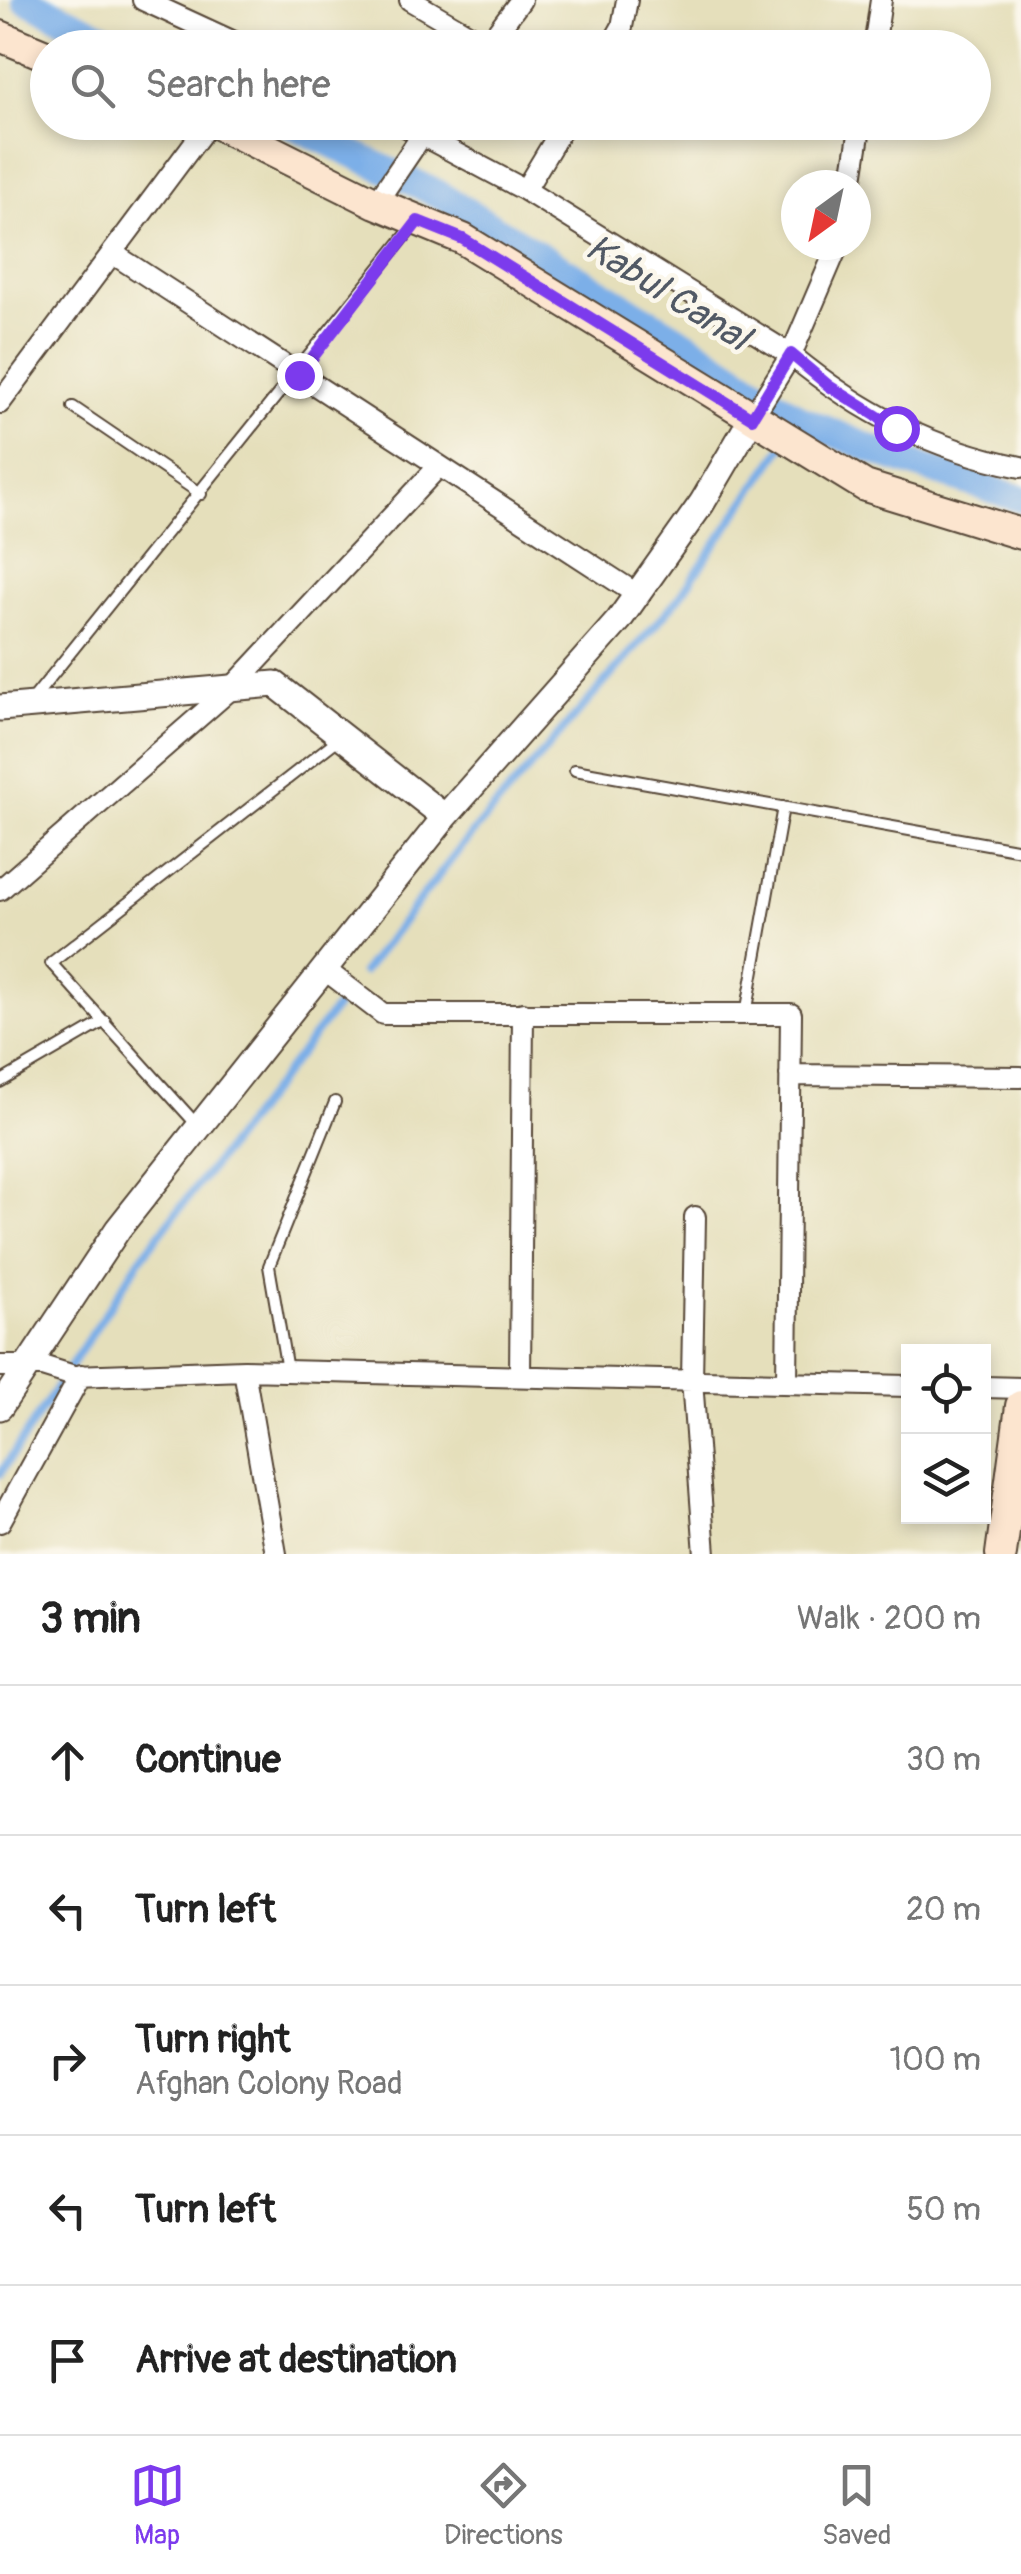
<!DOCTYPE html>
<html lang="en">
<head>
<meta charset="utf-8">
<style>
	body { margin:0; font-family:Pangolin,sans-serif; background:#f6f6f6; color:#222 }
	.controls { position:absolute; right:30px; bottom:30px; display:grid; overflow:hidden; border-radius:0px; box-shadow:0 5px 15px #0003 }
	.controls button { width:90px; height:90px; display:grid; place-items:center; padding:0; border:0; border-bottom:2px solid #e0e0e0; background:#fff; color:#222; font:50px sans-serif }
	.compass { position:absolute; left:781px; top:170px; width:90px; height:90px; border-radius:50%; background:#fff; box-shadow:0 5px 15px #0003; rotate:213deg }
	.stop { position:absolute; width:30px; height:30px; margin:-22px; border:8px solid #7c3aed; border-radius:50%; background:#fff }
	.stop.end { background:#7c3aed; border-color:#fff; box-shadow:0 2px 10px #0008 }
	.list { margin:0; padding:0; list-style:none }
	h2 { display:flex; justify-content:space-between; align-items:center; height:130px; margin:0; padding:0 40px; font-size:42px }
	h2 small { font-size:32px; font-weight:400; color:#767676 }
	.list li { display:grid; grid-template-columns:65px 1fr auto; gap:30px; align-items:center; box-sizing:border-box; height:150px; padding:0 40px; border-top:2px solid #e0e0e0 }
	.list b { display:block; font-size:38px; white-space:nowrap }
	.list p { margin:0; font-size:32px; white-space:nowrap; color:#767676 }
	.list em { font-size:32px; font-style:normal; color:#767676 }
	.icon { flex:none; width:55px; height:55px; fill:none; stroke:currentColor; stroke-width:2; stroke-linecap:round; stroke-linejoin:round }
	.map { position:relative; flex:none; width:1021px; height:1554px; overflow:hidden }
	.search { position:absolute; background:#fff; box-shadow:0 5px 15px #0003; left:30px; right:30px; top:30px; height:110px; display:flex; align-items:center; gap:25px; box-sizing:border-box; padding:0 35px; border-radius:55px; color:#767676; font-size:38px }
	.sheet { height:880px; background:#fff }
	nav { display:flex; justify-content:space-around; align-items:center; box-sizing:border-box; height:140px; border-top:2px solid #e0e0e0; background:#fff; font-size:28px; color:#767676 }
	nav a { display:grid; justify-items:center; gap:5px }
	nav .on { color:#7c3aed }
	.map>svg:first-child { display:block }
</style>
</head>
<body>
<div class="map">
<svg width="1021" height="1554" viewBox="0 0 1021 1554">
	<rect width="100%" height="100%" fill="#fbf7ec"/>
	<filter id="ink" filterUnits="userSpaceOnUse"><feTurbulence type="fractalNoise" baseFrequency=".01" numOctaves="2"/><feDisplacementMap in="SourceGraphic" scale="20" xChannelSelector="R" yChannelSelector="G"/><feConvolveMatrix kernelMatrix="1 2 1 2 8 2 1 2 1" color-interpolation-filters="sRGB"/></filter>
	<filter id="wash" filterUnits="userSpaceOnUse"><feTurbulence type="fractalNoise" baseFrequency=".0048" numOctaves="4" result="noise"/><feDisplacementMap in="SourceGraphic" scale="40" xChannelSelector="R" yChannelSelector="G"/><feGaussianBlur stdDeviation="2.25" result="paint"/><feColorMatrix in="noise" values="0 0 0 0 0 0 0 0 0 0 0 0 0 0 0 0 0 1.4 0 .05"/><feComposite in="paint" operator="in"/></filter>
	<g filter="url(#wash)">
		<rect width="100%" height="100%" fill="#e5dfbb"/>
		<g fill="none" stroke-linecap="round" stroke-linejoin="round">
			<path stroke="#7bafe8" stroke-width="8" d="M791,433L801,419
				M363,972L469,837L678,599L784,445
				M0,1474L141,1258L337,1006"/>
			<path stroke="#7bafe8" stroke-width="28" d="M26,0L127,48
				M286,122L438,194L689,345L801,419L888,456L1021,499"/>
		</g>
	</g>
	<g filter="url(#ink)">
		<g fill="none" stroke-linecap="round" stroke-linejoin="round">
			<g stroke="#544536" stroke-width="14">
				<path id="service" d="M73,407L201,494
					M33,699L414,225
					M575,770L1021,850
					M746,1014L783,807
					M0,1082L105,1021
					M198,1126L51,963L341,737
					M287,1370L269,1266L335,1102"/>
			</g>
			<g stroke="#544536" stroke-width="24">
				<path id="minor" d="M143,0L247,48
					M410,0L487,45
					M485,48L521,0
					M610,48L622,27L627,0
					M874,48L881,0
					M397,122L525,190L791,355C861,413 932,449 1021,467
					M851,185L861,122
					M525,190L566,122
					M376,203L431,122
					M112,253L638,595
					M0,403L210,122
					M752,418L791,355L838,245
					M0,890L232,688L439,466
					M324,969L383,1014H791L787,1383
					M790,1075L1021,1077
					M695,1217L692,1380L705,1554
					M0,1366H42L74,1376L244,1370L908,1386
					M244,1370L276,1554
					M520,1376L523,1013
					M984,1387L1021,1388
					M0,1522L81,1375"/>
			</g>
			<g stroke="#544536" stroke-width="29">
				<path id="tertiary" d="M0,708L275,684L445,817
					M0,1407L118,1229L445,817L619,620L702,503L752,418"/>
			</g>
			<g stroke="#544536" stroke-width="34">
				<path id="secondary" d="M0,36L48,56
					M214,122L376,203L463,239L865,486L1021,534
					M1001,1554L1021,1406"/>
			</g>
			<use href="#service" stroke="#fff" stroke-width="10"/>
			<use href="#minor" stroke="#fff" stroke-width="20"/>
			<use href="#tertiary" stroke="#fff" stroke-width="25"/>
			<use href="#secondary" stroke="#fce5cf" stroke-width="30"/>
		</g>
	</g>
	<g fill="none" stroke-linecap="round" stroke-linejoin="round" filter="url(#ink)">
		<path stroke="#7c3aed" stroke-width="12" d="M299,375L418,221L463,239L752,418L791,354L829,386L896,428"/>
	</g>
	<g text-anchor="middle" stroke-width="9" stroke-linejoin="round" paint-order="stroke">
		<g font-size="38" font-style="italic" fill="#515965" stroke="#fbf7ec">
			<text transform="translate(668 292) rotate(32)" y="13">Kabul Canal</text>
		</g>
	</g>
</svg>
<div class="controls">
<button><svg class="icon" aria-label="locate" viewBox="0 0 24 24"><circle cx="12" cy="12" r="6"/><path d="M12 2v4M12 18v4M2 12h4M18 12h4"/></svg></button>
<button><svg class="icon" aria-label="layers" viewBox="0 0 24 24"><path d="M12 4l9 5-9 5-9-5zM3 14l9 5 9-5"/></svg></button>
</div>
<svg class="compass" viewBox="-18 -18 36 36"><path d="M0-13l5 13h-10z" fill="#e53935"/><path d="M0 13l5-13h-10z" fill="#767676"/></svg>
<div class="stop" style="left:896px;top:428px"></div>
<div class="stop end" style="left:299px;top:375px"></div>
<div class="search"><svg class="icon" aria-label="search" viewBox="0 0 24 24"><circle cx="10" cy="10" r="6"/><path d="M15 15l6 6"/></svg>Search here</div>
</div>
<section class="sheet">
<h2>3 min<small>Walk · 200 m</small></h2>
<ul class="list">
<li><svg class="icon" aria-label="ahead" viewBox="0 0 24 24"><path d="M12 20V5M6 11l6-6 6 6"/></svg><div><b>Continue</b></div><em>30 m</em></li>
<li><svg class="icon" aria-label="left" viewBox="0 0 24 24"><path d="M17 20v-9H6M10 6l-5 5 5 5"/></svg><div><b>Turn left</b></div><em>20 m</em></li>
<li><svg class="icon" aria-label="right" viewBox="0 0 24 24"><path d="M7 20v-9h11M14 6l5 5-5 5"/></svg><div><b>Turn right</b><p>Afghan Colony Road</p></div><em>100 m</em></li>
<li><svg class="icon" aria-label="left" viewBox="0 0 24 24"><path d="M17 20v-9H6M10 6l-5 5 5 5"/></svg><div><b>Turn left</b></div><em>50 m</em></li>
<li><svg class="icon" aria-label="arrive" viewBox="0 0 24 24"><path d="M6 21V4h12l-3 4 3 4H6"/></svg><div><b>Arrive at destination</b></div></li>
</ul>
</section>
<nav>
<a class="on"><svg class="icon" aria-label="map" viewBox="0 0 24 24"><path d="M3 6l6-2 6 2 6-2v14l-6 2-6-2-6 2zM9 4v14M15 6v14"/></svg>Map</a>
<a><svg class="icon" aria-label="directions" viewBox="0 0 24 24"><path d="M12 3l9 9-9 9-9-9zM9 14v-3h6M13 9l2 2-2 2"/></svg>Directions</a>
<a><svg class="icon" aria-label="saved" viewBox="0 0 24 24"><path d="M7 4h10v16l-5-4-5 4z"/></svg>Saved</a>
</nav>
</body>
</html>
